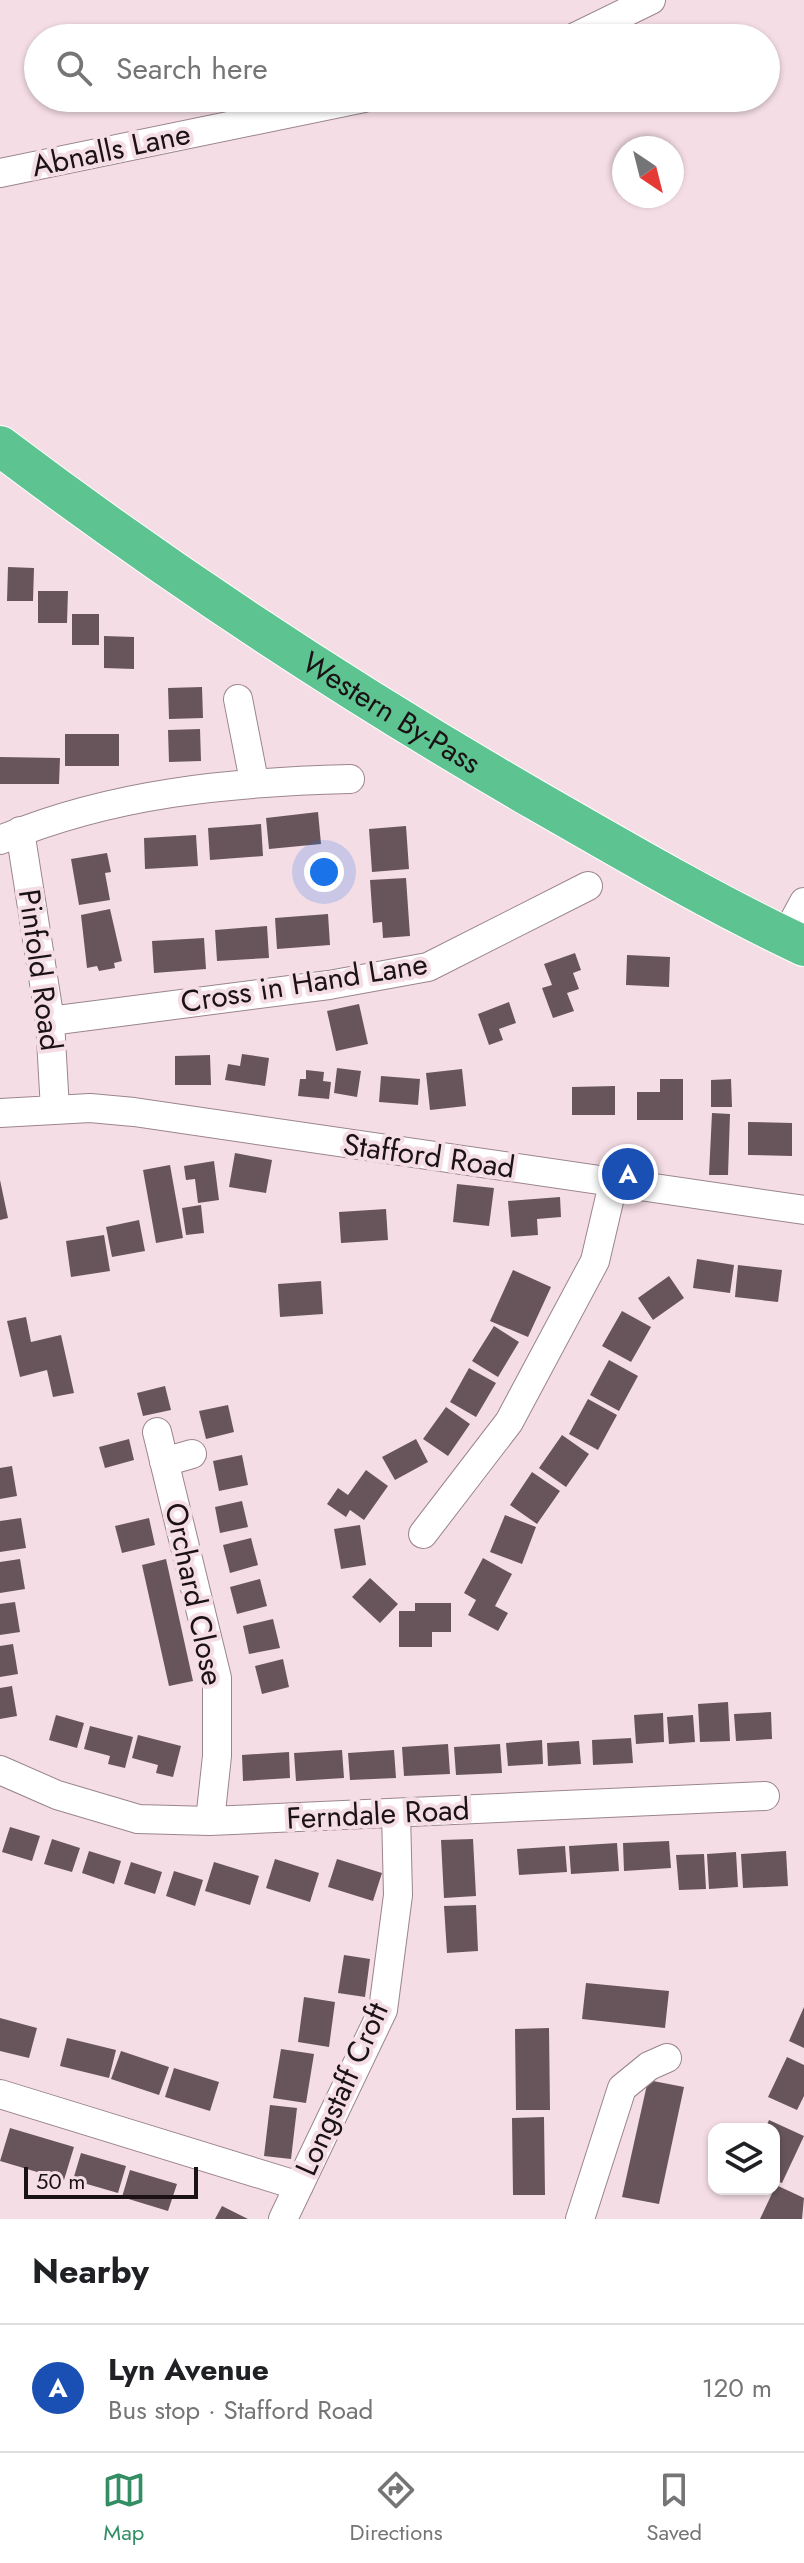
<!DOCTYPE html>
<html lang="en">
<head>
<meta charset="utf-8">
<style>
	body { margin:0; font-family:Jost,sans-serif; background:#f6f6f6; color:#202124 }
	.controls { position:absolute; right:24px; bottom:24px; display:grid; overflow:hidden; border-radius:16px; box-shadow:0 2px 6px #0004 }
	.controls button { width:72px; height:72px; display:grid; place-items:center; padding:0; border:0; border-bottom:2px solid #e0e0e0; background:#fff; color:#202124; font:40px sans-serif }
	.compass { position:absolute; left:612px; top:136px; width:72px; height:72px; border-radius:50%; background:#fff; box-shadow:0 2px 6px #0004; rotate:145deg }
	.scale { position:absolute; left:24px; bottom:20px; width:174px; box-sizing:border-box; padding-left:8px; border:4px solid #1a1215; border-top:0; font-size:22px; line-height:28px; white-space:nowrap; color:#1a1215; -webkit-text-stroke:6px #f5dde5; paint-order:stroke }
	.you { position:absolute; left:324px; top:872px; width:28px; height:28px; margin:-20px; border:6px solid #fff; border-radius:50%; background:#1a73e8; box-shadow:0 0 0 12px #1a73e833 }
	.badge { display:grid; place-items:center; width:52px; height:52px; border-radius:50%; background:#348e64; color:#fff; font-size:26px; font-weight:700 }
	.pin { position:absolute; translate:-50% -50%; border:4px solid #fff; box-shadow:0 2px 8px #0006 }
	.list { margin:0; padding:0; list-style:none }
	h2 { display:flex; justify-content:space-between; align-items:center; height:104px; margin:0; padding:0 32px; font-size:34px }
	h2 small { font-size:26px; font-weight:400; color:#757577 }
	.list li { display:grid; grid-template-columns:52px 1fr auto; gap:24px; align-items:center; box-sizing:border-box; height:128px; padding:0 32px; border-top:2px solid #e0e0e0 }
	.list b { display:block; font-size:30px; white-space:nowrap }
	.list p { margin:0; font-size:26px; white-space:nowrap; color:#757577 }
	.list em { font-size:26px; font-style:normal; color:#757577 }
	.icon { flex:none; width:44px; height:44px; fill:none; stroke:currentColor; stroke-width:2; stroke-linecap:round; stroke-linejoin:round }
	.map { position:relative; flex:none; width:804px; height:2219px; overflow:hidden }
	.search { position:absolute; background:#fff; box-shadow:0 2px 6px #0004; left:24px; right:24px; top:24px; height:88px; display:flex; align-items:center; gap:20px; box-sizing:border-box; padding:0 28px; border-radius:44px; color:#757577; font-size:30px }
	.sheet { height:232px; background:#fff }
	nav { display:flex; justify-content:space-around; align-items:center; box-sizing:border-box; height:112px; border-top:2px solid #e0e0e0; background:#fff; font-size:22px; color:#757577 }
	nav a { display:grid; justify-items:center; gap:4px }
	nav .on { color:#348e64 }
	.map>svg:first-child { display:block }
</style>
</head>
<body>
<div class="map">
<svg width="804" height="2219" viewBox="0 0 804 2219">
	<rect width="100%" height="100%" fill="#f5dde5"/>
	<path fill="#68555c" d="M8,567L34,568L33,601H7Z
		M38,591H68L67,623H38Z
		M72,614H99V645H72Z
		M104,636L134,637V669L104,668Z
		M202,687L203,718L169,719L168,688Z
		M200,729L201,761L169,762L168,730Z
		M65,734H119V766H65Z
		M0,757L60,758L59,784H0Z
		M318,812L321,844L269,849L266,818Z
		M261,824L263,856L210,860L208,828Z
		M406,826L409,869L372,872L369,829Z
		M196,835L198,866L145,869L144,838Z
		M107,853L111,872L105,873L110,900L79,905L71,859Z
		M406,878L410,936L383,938L382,922L373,923L370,880Z
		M110,909L122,961L114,963L115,968L99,971L97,966L87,968L81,915Z
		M328,914L330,945L277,949L275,918Z
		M267,926L269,958L217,961L215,930Z
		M204,938L206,969L154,973L152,941Z
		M575,953L581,970L573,973L579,989L567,993L574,1011L553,1018L542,988L552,985L544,964Z
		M627,955L670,957L669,987L626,985Z
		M509,1002L516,1023L499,1029L503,1040L489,1045L478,1014Z
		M359,1004L368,1044L336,1051L327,1011Z
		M242,1054L269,1058L265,1086L225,1080L228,1064L240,1066Z
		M210,1055L211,1085H175V1056Z
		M337,1068L361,1071L357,1097L334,1093Z
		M462,1069L466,1106L430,1110L426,1073Z
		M306,1070L324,1072L323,1081L331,1082L329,1099L298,1096L300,1079H306Z
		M381,1076L420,1079L418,1105L379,1102Z
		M660,1079H683V1120H637V1092H660Z
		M731,1079L732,1107H711V1080Z
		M615,1086V1115H572V1087Z
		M712,1113L730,1114L728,1175H709Z
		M748,1122L792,1123V1156L748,1155Z
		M235,1153L272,1160L266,1193L229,1187Z
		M214,1161L219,1200L198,1203L195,1179L186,1180L184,1166Z
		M170,1165L183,1238L156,1243L143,1170Z
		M0,1180L8,1218L0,1220Z
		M457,1184L494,1188L489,1226L453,1222Z
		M560,1197L561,1217L537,1219L538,1235L511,1237L508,1201Z
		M201,1205L204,1233L186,1235L182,1208Z
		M386,1209L388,1240L341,1243L339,1212Z
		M139,1220L145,1251L112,1257L106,1227Z
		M104,1235L110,1271L71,1277L66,1241Z
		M697,1259L734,1265L730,1293L693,1288Z
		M738,1265L782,1270L778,1302L735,1297Z
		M513,1270L551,1287L528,1337L490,1321Z
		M669,1276L684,1298L653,1320L638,1298Z
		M321,1281L323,1314L280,1317L278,1284Z
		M622,1311L651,1327L631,1362L602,1346Z
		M26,1317L31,1342L61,1335L74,1393L53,1397L47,1370L20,1377L7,1321Z
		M494,1326L519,1342L498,1377L472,1361Z
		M609,1360L638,1376L619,1411L590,1395Z
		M469,1368L496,1383L476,1417L450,1402Z
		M165,1386L171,1410L143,1416L137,1393Z
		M588,1399L617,1415L598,1450L569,1434Z
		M228,1405L234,1432L206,1439L199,1411Z
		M446,1407L470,1424L448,1456L423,1439Z
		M562,1435L589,1454L566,1487L539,1468Z
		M129,1439L134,1460L105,1468L99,1447Z
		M416,1439L428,1462L395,1480L382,1457Z
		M242,1455L248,1485L219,1491L213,1461Z
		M12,1466L17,1496L0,1499V1468Z
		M366,1470L388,1486L364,1520L350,1510L346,1517L327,1504L338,1488L348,1495Z
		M532,1472L560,1491L537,1524L510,1505Z
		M242,1501L248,1527L220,1533L215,1507Z
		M505,1515L536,1527L522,1564L490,1552Z
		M21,1518L26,1548L0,1552V1521Z
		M149,1518L155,1545L122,1553L115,1526Z
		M360,1525L366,1565L341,1569L334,1529Z
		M251,1538L258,1565L230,1573L223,1545Z
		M483,1558L512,1574L495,1606L508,1613L498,1631L468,1615L476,1600L464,1593Z
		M20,1559L25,1589L0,1593V1562Z
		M166,1559L193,1681L169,1686L142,1565Z
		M370,1578L398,1604L380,1623L352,1597Z
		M260,1579L267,1606L237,1614L230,1587Z
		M15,1602L20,1632L0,1635V1604Z
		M415,1603H451V1632H432V1647H399V1611H415Z
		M273,1619L280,1648L249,1654L243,1626Z
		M13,1644L18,1674L0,1677V1646Z
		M283,1659L289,1687L262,1694L255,1666Z
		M12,1686L17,1716L0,1719V1688Z
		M728,1702L730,1741L700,1742L698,1704Z
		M771,1712L772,1739L736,1741L734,1714Z
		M663,1713L664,1742L636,1744L634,1715Z
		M56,1715L84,1723L77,1748L49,1740Z
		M693,1715L695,1742L669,1744L667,1717Z
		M90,1726L133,1737L125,1768L108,1764L110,1756L84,1749Z
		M138,1735L181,1746L173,1777L156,1773L158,1765L132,1758Z
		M631,1738L633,1763L593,1765L592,1740Z
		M542,1740L543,1764L508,1766L506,1743Z
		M579,1741L581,1764L548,1766L547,1743Z
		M448,1744L450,1774L404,1776L402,1747Z
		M500,1744L502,1773L456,1775L454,1747Z
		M342,1750L344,1778L296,1781L294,1753Z
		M394,1750L396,1778L350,1780L348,1753Z
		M289,1752L290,1778L243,1781L242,1755Z
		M10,1827L40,1836L32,1861L2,1852Z
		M52,1839L80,1848L72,1872L44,1864Z
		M473,1839L476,1896L444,1898L441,1840Z
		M669,1841L671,1868L624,1871L623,1843Z
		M617,1843L619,1871L571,1874L569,1846Z
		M565,1846L567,1872L519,1875L517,1849Z
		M89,1851L121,1861L114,1884L82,1873Z
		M786,1851L788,1886L743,1888L741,1854Z
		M736,1852L738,1887L709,1889L707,1854Z
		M704,1854L706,1889L679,1890L676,1855Z
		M275,1859L319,1873L310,1902L266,1888Z
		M337,1859L382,1873L373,1901L328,1887Z
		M131,1862L162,1872L155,1894L124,1884Z
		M214,1862L259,1876L250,1905L205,1891Z
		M174,1871L203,1880L195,1906L166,1896Z
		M476,1905L478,1951L447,1953L444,1906Z
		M344,1955L370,1959L365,1997L338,1993Z
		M586,1983L669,1991L665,2028L582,2019Z
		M304,1997L335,2002L329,2047L298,2042Z
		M804,2007V2048L789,2041Z
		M0,2018L37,2028L29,2058L0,2051Z
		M549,2028L550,2110H516L515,2029Z
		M67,2038L116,2050L109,2078L60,2066Z
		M281,2049L314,2054L306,2103L273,2098Z
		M121,2051L169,2067L159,2095L111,2079Z
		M787,2057L804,2065V2096L797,2110L768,2097Z
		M174,2068L219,2082L210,2111L165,2097Z
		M648,2080L684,2087L659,2204L622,2197Z
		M270,2105L297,2108L291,2159L264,2156Z
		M544,2117L545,2195H513L512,2118Z
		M769,2120L804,2136L782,2183L774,2180V2129H765Z
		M10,2128L74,2147L64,2180L0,2161Z
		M81,2153L126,2166L118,2193L73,2180Z
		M130,2170L177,2184L168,2211L122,2197Z
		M776,2185L804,2198L802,2219H760Z
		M222,2206L248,2219H215Z"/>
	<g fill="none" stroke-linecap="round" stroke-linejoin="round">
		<g stroke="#9b858d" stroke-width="30">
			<path id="minor" d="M573,38L651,0
				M0,173L364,98
				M238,699L254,781
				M20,831L50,1021L55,1110
				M0,840C112,793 230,782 350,779
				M785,937L804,902
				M50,1021L329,985L428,967L588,886
				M0,1113L90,1108L134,1112L804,1210
				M157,1432L217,1678V1756L210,1821
				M164,1462L192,1454
				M423,1534L509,1422L595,1261L613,1184
				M0,1770L57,1795L138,1819L210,1821L765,1796
				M0,2094L299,2186
				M283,2219L383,2010L398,1895L396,1813
				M580,2219L622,2088L649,2066L667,2058"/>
		</g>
		<g stroke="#fff" stroke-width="42">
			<g id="highway">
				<path id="s1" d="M0,446C172,576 352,694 539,802C626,852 713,903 804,946"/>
			</g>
		</g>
		<use href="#minor" stroke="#fff" stroke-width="28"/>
		<use href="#highway" stroke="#5dc391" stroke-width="40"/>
	</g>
	<g text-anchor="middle" stroke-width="8" stroke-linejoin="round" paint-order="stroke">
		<g font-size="30" fill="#1a1215" stroke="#f5dde5">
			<text transform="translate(111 150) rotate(-12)" y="10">Abnalls Lane</text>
			<text dy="10" stroke="none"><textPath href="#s1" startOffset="474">Western By-Pass</textPath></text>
			<text transform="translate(40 970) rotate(82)" y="10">Pinfold Road</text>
			<text transform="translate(304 983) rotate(-9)" y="10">Cross in Hand Lane</text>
			<text transform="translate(429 1156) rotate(8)" y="10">Stafford Road</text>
			<text transform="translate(194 1594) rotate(78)" y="10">Orchard Close</text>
			<text transform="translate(378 1814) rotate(-3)" y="10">Ferndale Road</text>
			<text transform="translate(342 2089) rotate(-66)" y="10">Longstaff Croft</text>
		</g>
	</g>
</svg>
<div class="controls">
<button><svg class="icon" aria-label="layers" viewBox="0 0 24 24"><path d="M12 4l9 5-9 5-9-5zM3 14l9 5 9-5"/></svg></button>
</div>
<svg class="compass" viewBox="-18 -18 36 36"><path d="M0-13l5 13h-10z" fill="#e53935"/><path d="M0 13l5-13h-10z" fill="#757577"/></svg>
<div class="scale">50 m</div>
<div class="you"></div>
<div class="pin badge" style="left:628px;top:1174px;background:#1a4fb4">A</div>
<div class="search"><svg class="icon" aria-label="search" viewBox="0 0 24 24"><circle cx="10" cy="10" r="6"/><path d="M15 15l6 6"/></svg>Search here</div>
</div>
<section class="sheet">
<h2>Nearby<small></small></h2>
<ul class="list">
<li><span class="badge" style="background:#1a4fb4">A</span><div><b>Lyn Avenue</b><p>Bus stop · Stafford Road</p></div><em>120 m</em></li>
</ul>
</section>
<nav>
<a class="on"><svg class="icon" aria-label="map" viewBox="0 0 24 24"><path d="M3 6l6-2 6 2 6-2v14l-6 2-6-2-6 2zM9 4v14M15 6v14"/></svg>Map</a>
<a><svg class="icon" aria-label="directions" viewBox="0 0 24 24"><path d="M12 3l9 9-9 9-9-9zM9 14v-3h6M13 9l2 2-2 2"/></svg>Directions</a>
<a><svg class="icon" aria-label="saved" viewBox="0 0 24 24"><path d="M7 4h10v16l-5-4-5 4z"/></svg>Saved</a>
</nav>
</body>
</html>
